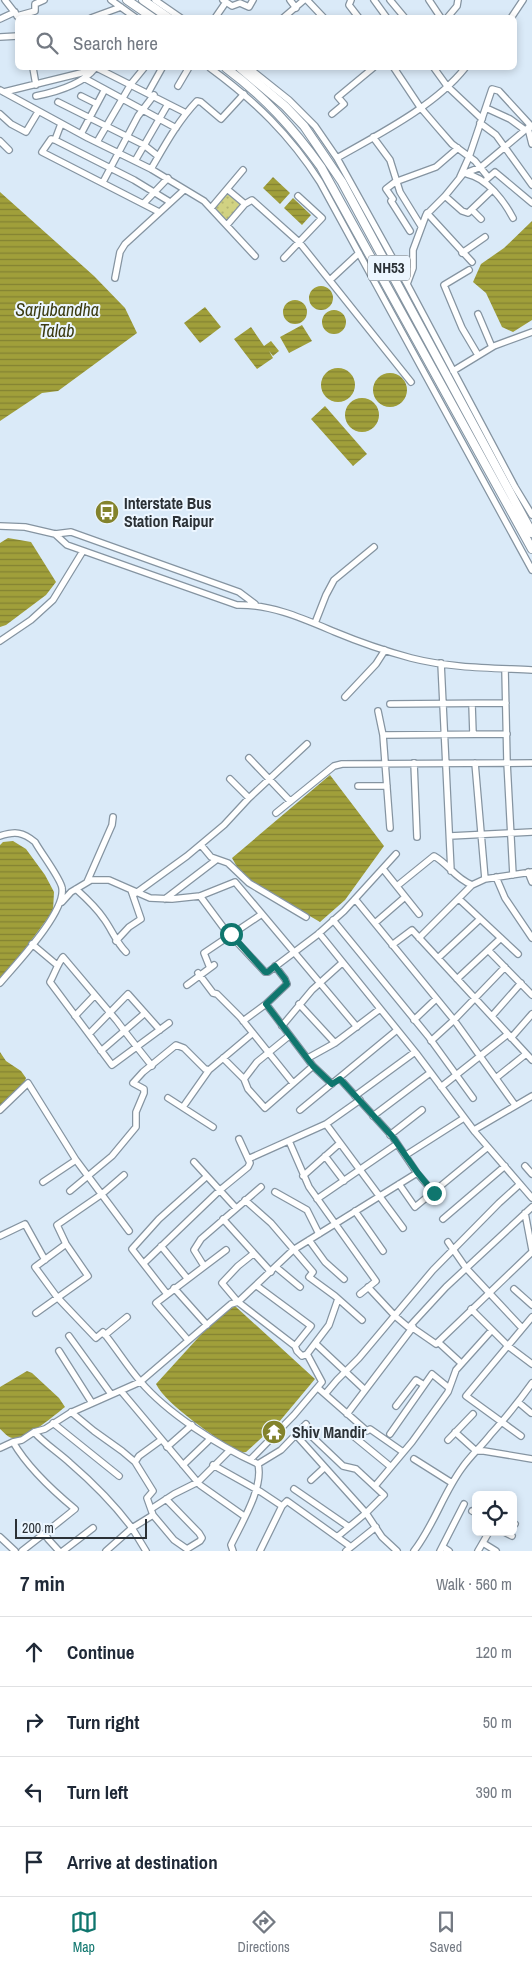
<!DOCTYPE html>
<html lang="en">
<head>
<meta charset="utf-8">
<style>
	body { margin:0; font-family:"Archivo Narrow",sans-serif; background:#f6f6f7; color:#1f2937 }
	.controls { position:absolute; right:15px; bottom:15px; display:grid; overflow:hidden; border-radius:8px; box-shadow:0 2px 8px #0003 }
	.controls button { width:45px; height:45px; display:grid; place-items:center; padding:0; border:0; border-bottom:1px solid #e0e1e3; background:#fff; color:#1f2937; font:25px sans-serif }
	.scale { position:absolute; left:15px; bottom:12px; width:132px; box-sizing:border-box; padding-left:5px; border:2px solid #2b3136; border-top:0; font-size:14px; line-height:18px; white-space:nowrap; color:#2b3136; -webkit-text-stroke:4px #ecf6ff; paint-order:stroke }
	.stop { position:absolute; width:15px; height:15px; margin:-11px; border:4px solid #0f766e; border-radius:50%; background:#fff }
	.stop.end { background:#0f766e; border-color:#fff; box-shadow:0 1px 5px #0008 }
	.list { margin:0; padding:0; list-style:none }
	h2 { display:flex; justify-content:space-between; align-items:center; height:65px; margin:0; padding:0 20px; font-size:21px }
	h2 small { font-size:16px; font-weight:400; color:#747a83 }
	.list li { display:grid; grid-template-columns:32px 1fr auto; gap:15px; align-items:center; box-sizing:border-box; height:70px; padding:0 20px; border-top:1px solid #e0e1e3 }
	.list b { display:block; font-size:19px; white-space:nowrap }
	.list em { font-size:16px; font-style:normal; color:#747a83 }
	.icon { flex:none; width:28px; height:28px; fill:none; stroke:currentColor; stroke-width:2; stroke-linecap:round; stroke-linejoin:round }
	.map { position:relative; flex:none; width:532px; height:1551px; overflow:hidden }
	.search { position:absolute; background:#fff; box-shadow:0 2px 8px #0003; left:15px; right:15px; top:15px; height:55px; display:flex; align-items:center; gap:12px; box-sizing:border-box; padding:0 18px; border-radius:8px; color:#747a83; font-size:19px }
	.sheet { height:345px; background:#fff }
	nav { display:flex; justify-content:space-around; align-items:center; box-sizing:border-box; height:70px; border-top:1px solid #e0e1e3; background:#fff; font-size:14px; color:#747a83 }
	nav a { display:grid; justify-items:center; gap:2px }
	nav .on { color:#0f766e }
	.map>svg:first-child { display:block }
</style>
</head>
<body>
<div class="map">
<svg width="532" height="1551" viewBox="0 0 532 1551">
	<defs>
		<pattern id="grass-dots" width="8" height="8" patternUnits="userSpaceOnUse" patternTransform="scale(1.25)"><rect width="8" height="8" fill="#d1d282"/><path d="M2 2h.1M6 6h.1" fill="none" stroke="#b4b571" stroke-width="1.8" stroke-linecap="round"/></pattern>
		<pattern id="water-rules" width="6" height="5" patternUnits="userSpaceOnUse" patternTransform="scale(1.25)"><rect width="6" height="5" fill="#a09f3a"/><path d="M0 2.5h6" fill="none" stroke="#838232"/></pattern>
	</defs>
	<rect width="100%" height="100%" fill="#daeaf8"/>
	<path fill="url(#grass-dots)" d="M229,192L242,205L227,222L215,209V206L226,193Z"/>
	<path fill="url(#water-rules)" d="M273,177L290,193L280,204L263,188Z
		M0,192L94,276L125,308L137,333L58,391L42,393L0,421Z
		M293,198L311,215L302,225L284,208Z
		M532,221V320L513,332L502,327L486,293L473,282L481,264L504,248Z
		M309 298a12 12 0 1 1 24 0a12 12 0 1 1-24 0Z
		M283 312a12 12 0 1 1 24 0a12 12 0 1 1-24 0Z
		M205,307L221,327L200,343L184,323Z
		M322 322a12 12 0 1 1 24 0a12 12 0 1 1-24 0Z
		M302,325L312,341L289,353L280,337Z
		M251,327L264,346L271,341L279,351L273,356L269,351L273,358L257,369L234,339Z
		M321 385a17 17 0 1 1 34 0a17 17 0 1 1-34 0Z
		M373 390a17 17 0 1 1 34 0a17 17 0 1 1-34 0Z
		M345 415a17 17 0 1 1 34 0a17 17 0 1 1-34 0Z
		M325,406L367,454L353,466L311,419Z
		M8,538L31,542L56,582L46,595L6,625L0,627V543Z
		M330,775L384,846L345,900L320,922L262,888L241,874L232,858Z
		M13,841L26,849L45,875L54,892L53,911L22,953L0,978V845L3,842Z
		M0,1052L6,1061L21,1071L26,1078C22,1091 12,1100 0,1106Z
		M235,1306L315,1379L279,1422L246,1452L239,1453C217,1438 167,1406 156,1384L216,1318Z
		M27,1371L32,1373L59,1398L65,1407C55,1415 26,1440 13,1438C8,1438 4,1432 0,1429V1387Z"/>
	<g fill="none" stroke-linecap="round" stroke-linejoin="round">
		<g stroke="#8594a1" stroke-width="8">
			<path id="minor" d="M5,0L19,18
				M111,0L136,18
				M155,0L181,18
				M223,0L232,6L240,3L249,7L253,0
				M290,0L296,8
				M307,0L324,18
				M351,0L349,5L359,18
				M374,0L387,18
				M390,0L405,18
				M429,0L441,18
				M17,16L35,11V4L44,0
				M91,18L121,7
				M215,18L226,2
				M283,18L304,0
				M447,18L457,6L458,0
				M511,18L523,0
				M0,19L15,12
				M0,37L18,36
				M33,68L36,85
				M97,68L186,113
				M210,68C255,101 290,135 320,182L532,570
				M249,68L289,100L315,126L337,158L407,284L515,487L532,515
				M394,68L420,107L438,128L452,144L475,161L488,177
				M434,68L447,86L482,119
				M84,78L176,128
				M178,86L188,69L187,68
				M0,90L88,138L151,169L204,201L255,256
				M4,92L81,73L94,68
				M148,93L162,68
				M36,96C56,92 83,84 95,68
				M81,96L97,104
				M58,102L144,145L158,156
				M486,108L510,119L525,130
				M0,114L11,124L26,132L38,112
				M332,114L344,104L338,97L373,68
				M480,123L496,135L532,185
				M528,128L532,144
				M81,134L104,91
				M373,137L390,160L400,192L421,226
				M55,140L61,124
				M0,141L9,150
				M97,142L131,84L144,68
				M337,158C379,134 435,106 465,68
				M135,161L168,104
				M151,169C165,145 178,121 197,101L201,102L221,119L244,94
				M467,174C487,178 504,201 513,218
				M460,177L469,157L492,89L499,91L532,127
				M487,179L495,172L532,203
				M103,182L138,116L154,95
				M227,189L245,204
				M445,196L462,211L468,213L492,190
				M144,203L168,178
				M211,208L243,170
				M472,210L481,219
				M159,212L42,152L51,139L55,140L134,180L170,202
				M427,213L472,262
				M227,225L245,204L252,200L299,242L411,382
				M410,231L391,201L393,199L386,189L395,182L436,167L458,148
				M462,253L485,237
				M284,258L322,218L298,196
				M469,270L444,285L462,328L478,355
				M115,278L120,252L125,244L184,190
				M330,280L359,253
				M407,284L413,268V250L426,215L445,196L463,174L481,167L530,126
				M478,314L492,347
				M453,371L494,346L532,332
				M0,526L25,527L55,534L71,532L239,592L255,604
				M55,534L67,545L237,605C271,604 304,619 335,632C359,642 385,651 411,658C450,668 492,668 532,670
				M315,623L326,595L334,580L374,547
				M0,641L31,620L53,600L83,551
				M441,663L451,871
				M505,669L507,762L513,875
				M345,697L376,664L385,650
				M390,704L506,703
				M472,704L473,734
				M378,711L383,735L390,828
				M383,735L507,734
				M249,758L290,801
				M414,763L417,837
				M475,763L485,879
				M230,779L249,798
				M358,786H387
				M276,813L334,766L342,764L532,763
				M0,836C15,831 23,832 35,842C41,853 61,879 62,888C66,912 16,964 0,983
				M450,836L532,832
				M201,845L211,857L228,863L249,883L306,917
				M383,869L419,914
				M528,872L532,882
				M496,877L505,898L532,938
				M87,882L112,825L113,817
				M397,886L434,856C450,865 453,877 472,885L485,879L532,872
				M76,889C86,898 96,907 104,919C112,930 116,942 126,952
				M136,893L187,856L224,825L249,798L307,744
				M200,896L223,927L265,972H268L317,935L344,911L396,854
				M165,899L216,860
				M355,899L454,1020L515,1105
				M459,899L518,954
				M62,902L71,892L91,880H109L150,898L172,899L200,896L235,882L357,1027
				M333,920L428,1036L473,1098
				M375,923L405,897
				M319,933L416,1053L475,1132L532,1198
				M419,938L472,885
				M116,941L129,927L141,919L131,890
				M32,944L57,965
				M392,945L412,930L532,1060
				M489,951L532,995
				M438,958L480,919
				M210,968L204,953L262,914
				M198,973L213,993L217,994L240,1017L293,1083
				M457,979L501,938
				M187,985L214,965
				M266,1004L313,1066L332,1084
				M299,1004L335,1043
				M75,1016L95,995
				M492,1016L521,983
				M414,1020L436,999
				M243,1021L266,1004L287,984L285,979L275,966
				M282,1026L312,990L342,963
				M89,1034L128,994L160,1030
				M511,1038L532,1014
				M431,1041L454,1020L505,967
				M101,1051L145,1013
				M223,1058L244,1079L248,1089L265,1108L313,1066
				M308,1058L335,1043L380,1009
				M152,1066C140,1051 128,1036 117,1021L63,957C57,965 55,973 50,982L112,1065L169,1023
				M496,1078L526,1054
				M244,1079L257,1062L289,1036
				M441,1087L508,1034
				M355,1096L415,1052
				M168,1098L213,1127
				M360,1100L326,1124L403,1228
				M183,1107L209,1070
				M0,1110L28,1083L76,1160L43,1182
				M300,1110L397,1030
				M373,1116L430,1073
				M474,1130L532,1096
				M390,1135L422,1110
				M289,1141L309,1187L376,1281L360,1294
				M406,1155L464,1118
				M325,1156L344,1181
				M248,1159L326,1124
				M76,1160L129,1231
				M194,1162L236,1208
				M525,1166L532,1174
				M417,1173L434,1193
				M303,1176L340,1143
				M399,1184L415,1207L488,1147
				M70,1191L112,1156L136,1127V1112L144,1093V1089L133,1083L143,1072L176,1045L184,1048L205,1069L209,1070L253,1033
				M275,1192L307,1210L319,1234
				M317,1199L397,1144
				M245,1200L271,1223L313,1272L309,1277L335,1296L362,1320
				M355,1211L383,1251
				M525,1213L532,1250
				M223,1219L271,1272
				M443,1219L505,1166
				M0,1236L25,1224L45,1260
				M309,1240L325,1262L344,1279
				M448,1242L466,1268L522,1328
				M66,1244L35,1267L57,1297L96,1338L103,1332C116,1348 127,1366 140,1381C168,1414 219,1446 258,1464C264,1487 241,1524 231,1545L233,1551
				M161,1246L187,1278
				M253,1254L238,1266L222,1283L238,1302L293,1250L417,1173L392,1136L340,1079
				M144,1263L220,1190L248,1167L250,1163L239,1139
				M204,1266L194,1250L201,1239L261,1187
				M276,1267L300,1287
				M257,1286L311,1326L295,1346
				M368,1287L395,1316L408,1327L410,1326L436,1344L532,1252
				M174,1288L207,1325
				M514,1289L532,1305
				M167,1294L132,1249L159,1219L206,1177
				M471,1309L508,1346L532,1364
				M36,1313L88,1276L66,1244L57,1225L102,1194L124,1175
				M410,1326L446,1287L532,1207
				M105,1335L127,1317
				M69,1336L111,1394
				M188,1340L156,1303L226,1250
				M438,1342L461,1363
				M316,1344L365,1390
				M59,1351L92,1403
				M307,1354L329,1325L338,1299
				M318,1388L367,1431L370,1429L403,1452
				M121,1391L200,1485L244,1516
				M326,1393L337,1380L359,1358L433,1270L499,1203L520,1184
				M518,1402L531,1413
				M396,1406L416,1380L424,1385
				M71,1412L94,1431L122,1451L135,1462L153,1491L147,1498L153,1515L132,1528L146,1551
				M347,1414L413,1327
				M53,1423L119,1476
				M303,1428L343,1466L356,1469L384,1495L366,1513L337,1537
				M34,1432C45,1444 58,1452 70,1463C92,1482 114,1504 132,1528L106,1551
				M455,1432L475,1450
				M390,1434L432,1374L449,1388
				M296,1435L366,1513L382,1537L397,1551
				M352,1435L391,1467
				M521,1436L466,1396L532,1317
				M448,1440L473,1414
				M13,1442C28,1468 52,1490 75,1509L45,1533
				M167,1447L192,1425
				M0,1448L13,1442L22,1440L34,1432L45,1429L70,1413L140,1382L231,1304L238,1302L295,1346L297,1351L302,1356L307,1354L322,1382L294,1415L250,1460
				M476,1451H484L532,1459
				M414,1459L452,1483
				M135,1462L139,1456L161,1440
				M258,1464L281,1450L306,1424
				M183,1465L208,1441
				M213,1465L261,1492L282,1506
				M311,1480L324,1468
				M375,1486L412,1442L448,1392L456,1370L491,1331
				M294,1489L349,1527
				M151,1509L174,1494L198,1482L229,1451
				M472,1511L476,1513
				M153,1515L174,1540L187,1549L200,1541L202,1538L199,1533L166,1499
				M513,1523L515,1524
				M504,1532L512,1536
				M0,1537L15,1551
				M483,1543L496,1551
				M443,1547L449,1551
				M22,1551L45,1533L48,1539L59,1551
				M63,1551L93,1528
				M260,1551L282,1506L287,1501L351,1547
				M346,1551L376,1527
				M414,1551C434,1525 443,1494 462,1468C471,1455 481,1447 491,1434C506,1418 519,1401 532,1383
				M440,1551L464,1504
				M478,1551L489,1532"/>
		</g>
		<g stroke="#8594a1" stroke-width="10">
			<path id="highway" d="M127,0L153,18
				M143,0L169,18
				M226,68C265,97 293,128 321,167L532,549
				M240,68L285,106L304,126L342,182L532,533"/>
		</g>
		<use href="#minor" stroke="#fff" stroke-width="5.5"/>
		<use href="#highway" stroke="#fff" stroke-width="8"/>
	</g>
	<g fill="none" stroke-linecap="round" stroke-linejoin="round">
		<path stroke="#0f766e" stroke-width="6" d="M231,934L265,972H268L275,966L285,979L287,984L266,1004L313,1066L332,1084L340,1079L392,1136L417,1172L434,1193"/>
	</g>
	<defs>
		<g id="bus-disc" transform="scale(1.25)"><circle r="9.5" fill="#83832c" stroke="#ecf6ff"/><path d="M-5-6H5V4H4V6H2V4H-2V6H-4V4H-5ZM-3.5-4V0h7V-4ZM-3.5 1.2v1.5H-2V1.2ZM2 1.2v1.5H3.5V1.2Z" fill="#fff"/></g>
		<g id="temple-disc" transform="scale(1.25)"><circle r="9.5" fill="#83832c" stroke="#ecf6ff"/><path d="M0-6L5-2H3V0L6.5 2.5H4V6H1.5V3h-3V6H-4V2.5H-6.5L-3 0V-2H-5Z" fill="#fff"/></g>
	</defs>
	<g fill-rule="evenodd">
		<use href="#bus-disc" x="107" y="512"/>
		<use href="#temple-disc" x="274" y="1432"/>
	</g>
	<g text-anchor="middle" stroke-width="4" stroke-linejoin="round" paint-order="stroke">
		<rect fill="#ecf6ff" stroke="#656c72" stroke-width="1" x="368" y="255.5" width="42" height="25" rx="4"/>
		<g font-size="15" font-weight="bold" fill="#2b3136">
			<text x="389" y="273">NH53</text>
		</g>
		<g font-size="16" font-weight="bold" fill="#2b3136" stroke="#ecf6ff" text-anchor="start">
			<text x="124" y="509">Interstate Bus<tspan x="124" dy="18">Station Raipur</tspan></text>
			<text x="292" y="1438">Shiv Mandir</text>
		</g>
		<g font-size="18" font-style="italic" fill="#3d3c12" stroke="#ecf6ff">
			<text x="57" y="316">Sarjubandha<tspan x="57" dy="21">Talab</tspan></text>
		</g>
	</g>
</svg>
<div class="controls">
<button><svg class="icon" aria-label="locate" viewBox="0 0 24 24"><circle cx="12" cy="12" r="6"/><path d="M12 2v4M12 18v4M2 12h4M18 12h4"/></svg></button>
</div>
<div class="scale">200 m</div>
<div class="stop" style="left:231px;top:934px"></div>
<div class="stop end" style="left:434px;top:1193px"></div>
<div class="search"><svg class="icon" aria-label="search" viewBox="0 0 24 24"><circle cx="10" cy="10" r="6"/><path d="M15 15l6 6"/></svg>Search here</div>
</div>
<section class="sheet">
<h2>7 min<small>Walk · 560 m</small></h2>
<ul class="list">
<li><svg class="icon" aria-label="ahead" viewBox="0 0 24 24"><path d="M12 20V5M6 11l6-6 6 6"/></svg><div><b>Continue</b></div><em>120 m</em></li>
<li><svg class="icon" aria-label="right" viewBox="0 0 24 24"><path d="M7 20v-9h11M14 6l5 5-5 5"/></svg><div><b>Turn right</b></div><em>50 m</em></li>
<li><svg class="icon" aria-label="left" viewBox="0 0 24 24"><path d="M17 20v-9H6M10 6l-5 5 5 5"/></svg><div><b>Turn left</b></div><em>390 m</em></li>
<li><svg class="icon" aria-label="arrive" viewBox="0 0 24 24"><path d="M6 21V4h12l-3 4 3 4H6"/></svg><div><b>Arrive at destination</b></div></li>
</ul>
</section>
<nav>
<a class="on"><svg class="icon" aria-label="map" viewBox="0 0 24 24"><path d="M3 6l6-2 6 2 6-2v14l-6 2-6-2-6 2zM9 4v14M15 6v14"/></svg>Map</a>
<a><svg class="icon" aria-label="directions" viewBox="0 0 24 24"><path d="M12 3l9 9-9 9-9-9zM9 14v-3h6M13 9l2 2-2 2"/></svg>Directions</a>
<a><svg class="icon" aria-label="saved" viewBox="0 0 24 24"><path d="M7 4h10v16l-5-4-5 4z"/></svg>Saved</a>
</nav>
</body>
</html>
